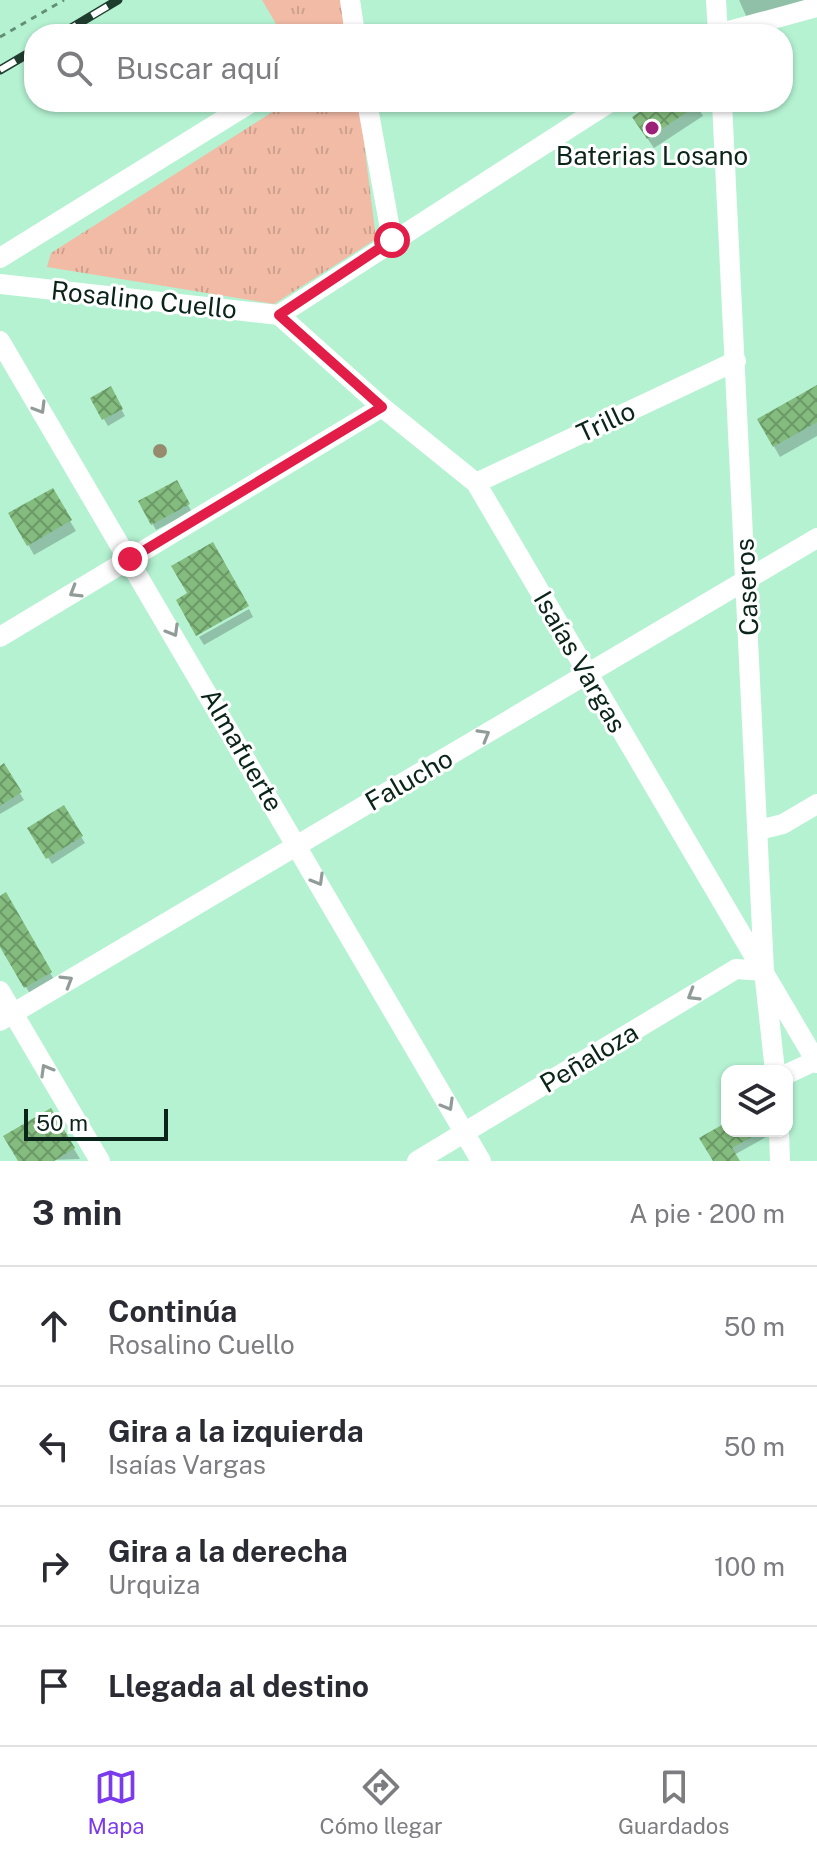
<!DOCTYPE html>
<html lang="es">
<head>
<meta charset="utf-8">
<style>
	body { margin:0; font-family:"Public Sans",sans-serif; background:#f7f7f7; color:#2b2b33 }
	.controls { position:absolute; right:24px; bottom:24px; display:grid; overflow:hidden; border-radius:16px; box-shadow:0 2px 6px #0004 }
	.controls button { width:72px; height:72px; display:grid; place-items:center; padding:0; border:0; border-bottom:2px solid #e1e1e2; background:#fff; color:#2b2b33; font:40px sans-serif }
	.scale { position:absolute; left:24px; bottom:20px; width:144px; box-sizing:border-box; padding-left:8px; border:4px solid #0b2419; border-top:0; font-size:22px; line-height:28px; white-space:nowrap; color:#0b2419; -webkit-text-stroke:6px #fff; paint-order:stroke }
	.stop { position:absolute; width:24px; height:24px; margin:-18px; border:6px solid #e11d48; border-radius:50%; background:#fff }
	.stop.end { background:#e11d48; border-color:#fff; box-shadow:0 2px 8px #0008 }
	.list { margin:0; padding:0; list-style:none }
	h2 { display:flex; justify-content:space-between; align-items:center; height:104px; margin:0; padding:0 32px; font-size:34px }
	h2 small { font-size:26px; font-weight:400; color:#7c7c81 }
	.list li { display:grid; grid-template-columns:52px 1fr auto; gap:24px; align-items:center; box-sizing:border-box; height:120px; padding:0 32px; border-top:2px solid #e1e1e2 }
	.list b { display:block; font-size:30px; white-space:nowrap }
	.list p { margin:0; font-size:26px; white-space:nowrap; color:#7c7c81 }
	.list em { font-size:26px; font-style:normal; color:#7c7c81 }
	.icon { flex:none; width:44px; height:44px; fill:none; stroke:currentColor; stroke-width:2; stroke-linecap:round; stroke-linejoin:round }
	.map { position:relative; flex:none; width:817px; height:1161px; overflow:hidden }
	.search { position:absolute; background:#fff; box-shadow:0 2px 6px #0004; left:24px; right:24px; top:24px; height:88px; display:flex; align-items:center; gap:20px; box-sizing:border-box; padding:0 28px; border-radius:32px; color:#7c7c81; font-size:30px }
	.sheet { height:584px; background:#fff }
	nav { display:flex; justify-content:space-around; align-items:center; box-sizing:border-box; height:112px; border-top:2px solid #e1e1e2; background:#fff; font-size:22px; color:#7c7c81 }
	nav a { display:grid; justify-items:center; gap:4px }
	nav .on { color:#7c3aed }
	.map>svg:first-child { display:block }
</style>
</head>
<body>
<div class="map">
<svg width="817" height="1161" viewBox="0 0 817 1161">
	<defs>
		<pattern id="grass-tufts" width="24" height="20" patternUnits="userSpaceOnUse" patternTransform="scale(2)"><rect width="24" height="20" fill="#f1bba6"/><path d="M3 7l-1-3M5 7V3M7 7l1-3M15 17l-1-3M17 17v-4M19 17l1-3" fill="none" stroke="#cda18e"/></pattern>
		<pattern id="building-cross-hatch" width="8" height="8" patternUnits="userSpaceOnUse" patternTransform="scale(2)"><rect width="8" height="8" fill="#84bb7e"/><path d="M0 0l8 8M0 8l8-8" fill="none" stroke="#6a9866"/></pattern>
	</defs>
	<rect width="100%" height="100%" fill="#b4f2d2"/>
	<path fill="url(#grass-tufts)" d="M262,0H341L344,31L282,34Z
		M288,102H359L376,239L274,304L47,267L51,253Z"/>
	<path fill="#0003" d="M739,0H805L747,18Z
		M657,102H695L703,116L654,148L640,128Z
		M817,388V436L780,457L759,420Z
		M110,389L125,416L108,426L92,399Z
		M176,483L192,512L156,530L140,502Z
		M52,491L76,531L34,555L11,514Z
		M249,609L253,617L204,645L199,637Z
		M3,766L24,800L0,814V768Z
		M63,808L85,843L52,864L30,829Z
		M5,895L56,983L32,997L0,944V898Z
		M51,1110L80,1159L20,1161Z
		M727,1124V1131H762L766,1137L734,1155L738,1161H713Z"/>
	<path fill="url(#building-cross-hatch)" d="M654,102H698L699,104L647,139L632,117Z
		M817,385V422L773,447L757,419Z
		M111,386L123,409L102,420L90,398Z
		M177,480L190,504L151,525L138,501Z
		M53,488L72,520L27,546L8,513Z
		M213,542L249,606L196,636L176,600L187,593L171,566Z
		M4,763L22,792L0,806V766Z
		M64,805L83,836L46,859L27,828Z
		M6,892L52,972L24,988L0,947V896Z
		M51,1108L75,1148L54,1161H18L3,1136Z
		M727,1122V1131H762L732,1148L740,1161H713L699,1138Z"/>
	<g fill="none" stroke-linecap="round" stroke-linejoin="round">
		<path stroke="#638f79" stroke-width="3" stroke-dasharray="6 6" stroke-linecap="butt" d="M0,37L64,0"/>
		<path stroke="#fff" stroke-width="20" d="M350,0L355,34
			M716,0L718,34
			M718,34L817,7
			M367,102L392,240
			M722,102L764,971L775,1071
			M0,258L252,102
			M0,284L279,315L610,102
			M279,315L382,407L476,483L817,1063
			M0,341L481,1161
			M476,483L736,361
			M0,637L382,407
			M759,830L783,824L817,804
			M0,991L100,1161
			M0,1021L817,538
			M787,1074L817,1060
			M779,1131L780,1161
			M417,1161L736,969L764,971"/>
		<g stroke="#1f3d2f" stroke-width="9">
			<path id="rail" d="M61,34L118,0
				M0,70L34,50"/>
		</g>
		<use href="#rail" stroke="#fff" stroke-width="6" stroke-dasharray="18" stroke-linecap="butt"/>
	</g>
	<circle fill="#968b6c" cx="160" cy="451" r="7"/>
	<defs><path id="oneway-chevron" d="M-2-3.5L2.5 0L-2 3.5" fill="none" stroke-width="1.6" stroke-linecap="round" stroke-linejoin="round" transform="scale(2)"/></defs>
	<g stroke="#919c98">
		<use href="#oneway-chevron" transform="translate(40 408) rotate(59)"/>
		<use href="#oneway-chevron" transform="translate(75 592) rotate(149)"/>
		<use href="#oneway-chevron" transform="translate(173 631) rotate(60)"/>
		<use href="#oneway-chevron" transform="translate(484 735) rotate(-30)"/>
		<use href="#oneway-chevron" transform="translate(318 880) rotate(60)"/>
		<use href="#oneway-chevron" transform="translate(67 981) rotate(-31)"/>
		<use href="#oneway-chevron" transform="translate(693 995) rotate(149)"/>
		<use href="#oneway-chevron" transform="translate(46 1070) rotate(-120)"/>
		<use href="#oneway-chevron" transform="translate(448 1105) rotate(60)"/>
	</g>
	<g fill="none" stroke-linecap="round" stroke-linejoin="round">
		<path stroke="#e11d48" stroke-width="10" d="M130,559L382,407L279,315L392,240"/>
	</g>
	<circle fill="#9b2078" stroke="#fff" stroke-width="3" cx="652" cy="128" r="8"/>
	<g text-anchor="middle" stroke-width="6" stroke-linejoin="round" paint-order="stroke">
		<g font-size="26" fill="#0b2419" stroke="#fff">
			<text x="652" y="165">Baterias Losano</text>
		</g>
		<g font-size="26" fill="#0b2419" stroke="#fff">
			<text transform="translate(144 300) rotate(6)" y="9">Rosalino Cuello</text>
			<text transform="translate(606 422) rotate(-25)" y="9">Trillo</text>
			<text transform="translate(747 587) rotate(-93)" y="9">Caseros</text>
			<text transform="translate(580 662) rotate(60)" y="9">Isaías Vargas</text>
			<text transform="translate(242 750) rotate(60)" y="9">Almafuerte</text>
			<text transform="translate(409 780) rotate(-30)" y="9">Falucho</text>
			<text transform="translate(589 1058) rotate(-31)" y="9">Peñaloza</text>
		</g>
	</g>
</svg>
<div class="controls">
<button><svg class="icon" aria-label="layers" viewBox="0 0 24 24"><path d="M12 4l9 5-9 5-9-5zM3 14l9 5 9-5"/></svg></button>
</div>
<div class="scale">50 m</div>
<div class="stop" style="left:392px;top:240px"></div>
<div class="stop end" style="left:130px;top:559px"></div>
<div class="search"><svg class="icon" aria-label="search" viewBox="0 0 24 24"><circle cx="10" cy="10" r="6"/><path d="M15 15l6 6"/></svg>Buscar aquí</div>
</div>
<section class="sheet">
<h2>3 min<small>A pie · 200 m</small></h2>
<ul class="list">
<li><svg class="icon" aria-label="ahead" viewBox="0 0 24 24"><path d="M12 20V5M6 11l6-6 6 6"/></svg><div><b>Continúa</b><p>Rosalino Cuello</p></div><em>50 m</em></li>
<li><svg class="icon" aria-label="left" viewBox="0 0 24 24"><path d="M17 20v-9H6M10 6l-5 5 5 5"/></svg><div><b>Gira a la izquierda</b><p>Isaías Vargas</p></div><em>50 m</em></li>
<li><svg class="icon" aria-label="right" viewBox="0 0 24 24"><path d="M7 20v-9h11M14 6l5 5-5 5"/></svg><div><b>Gira a la derecha</b><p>Urquiza</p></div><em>100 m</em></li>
<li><svg class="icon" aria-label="arrive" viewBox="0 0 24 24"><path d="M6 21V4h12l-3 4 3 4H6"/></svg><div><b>Llegada al destino</b></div></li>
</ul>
</section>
<nav>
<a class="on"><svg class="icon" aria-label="map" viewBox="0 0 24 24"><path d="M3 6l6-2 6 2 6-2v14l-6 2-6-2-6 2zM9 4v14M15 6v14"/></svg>Mapa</a>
<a><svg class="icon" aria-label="directions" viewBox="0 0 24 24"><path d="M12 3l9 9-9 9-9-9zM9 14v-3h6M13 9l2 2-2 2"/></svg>Cómo llegar</a>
<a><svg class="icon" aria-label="saved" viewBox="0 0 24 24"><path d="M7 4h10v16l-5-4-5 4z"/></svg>Guardados</a>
</nav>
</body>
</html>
